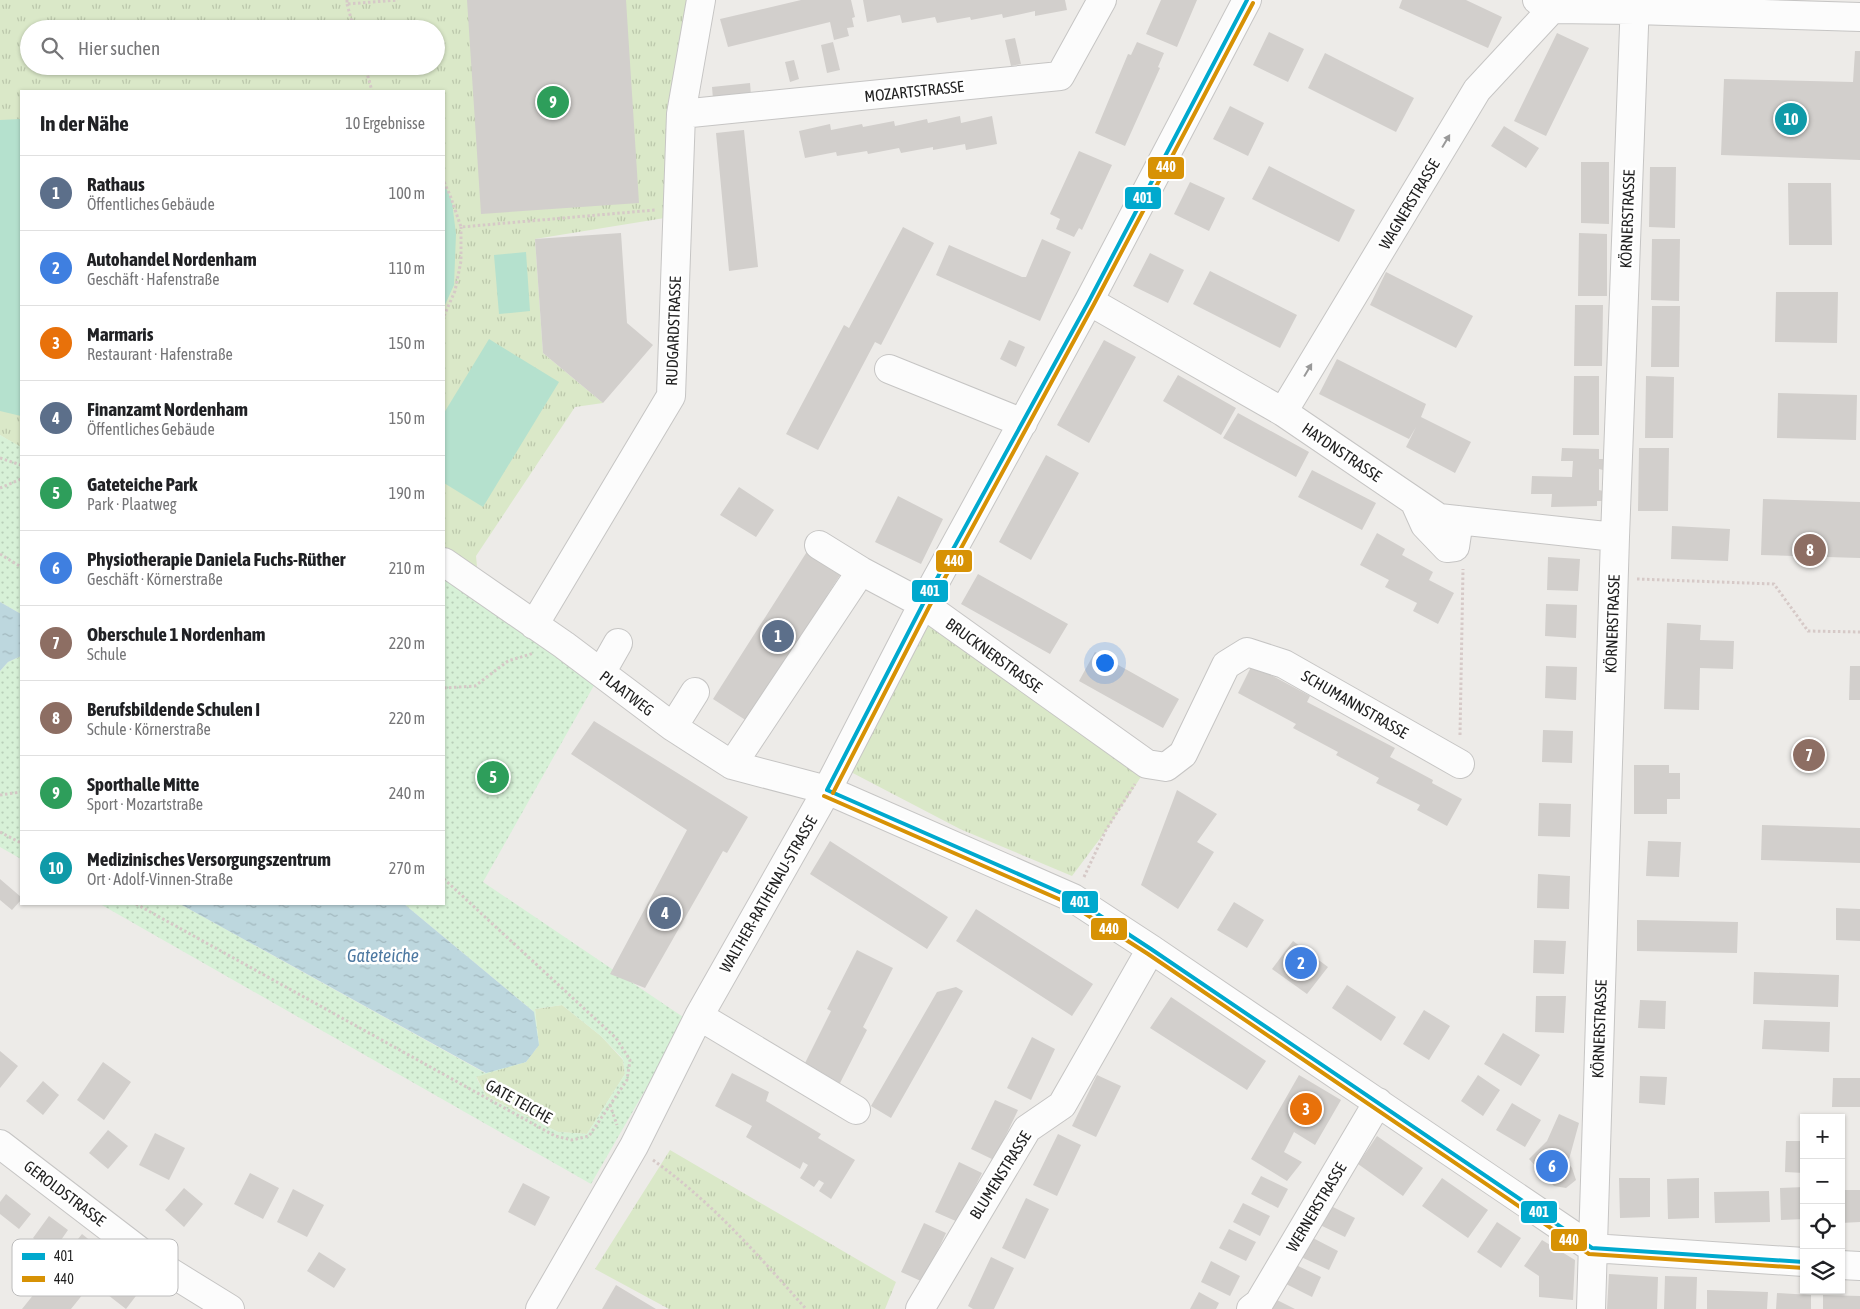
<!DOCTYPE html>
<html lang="de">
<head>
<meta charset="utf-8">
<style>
	body { margin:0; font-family:"Asap Condensed",sans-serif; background:#f2f2f2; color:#202124 }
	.controls { position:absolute; right:15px; bottom:15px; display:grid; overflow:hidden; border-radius:0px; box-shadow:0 1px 4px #0004 }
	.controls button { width:45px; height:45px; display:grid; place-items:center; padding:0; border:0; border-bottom:1px solid #e0e0e0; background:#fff; color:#202124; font:25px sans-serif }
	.you { position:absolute; left:1104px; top:662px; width:18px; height:18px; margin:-12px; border:4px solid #fff; border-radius:50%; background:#1a73e8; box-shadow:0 0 0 8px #1a73e833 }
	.badge { display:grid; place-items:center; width:32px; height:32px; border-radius:50%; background:#0b8043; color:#fff; font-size:16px; font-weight:700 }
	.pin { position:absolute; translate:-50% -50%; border:2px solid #fff; box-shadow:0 1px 5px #0006 }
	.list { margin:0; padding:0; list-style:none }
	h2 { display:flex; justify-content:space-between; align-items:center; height:65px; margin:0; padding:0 20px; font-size:21px }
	h2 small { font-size:16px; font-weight:400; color:#757577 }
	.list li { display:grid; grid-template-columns:32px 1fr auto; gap:15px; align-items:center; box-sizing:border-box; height:75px; padding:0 20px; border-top:1px solid #e0e0e0 }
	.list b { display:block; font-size:19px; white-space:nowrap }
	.list p { margin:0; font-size:16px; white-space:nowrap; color:#757577 }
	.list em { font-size:16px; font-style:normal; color:#757577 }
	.icon { flex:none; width:28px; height:28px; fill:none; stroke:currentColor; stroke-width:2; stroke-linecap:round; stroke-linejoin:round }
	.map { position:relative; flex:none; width:1860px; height:1309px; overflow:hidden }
	.search { position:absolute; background:#fff; box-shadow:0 1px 4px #0004; left:20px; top:20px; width:425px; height:55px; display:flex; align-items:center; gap:12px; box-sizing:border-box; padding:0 18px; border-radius:28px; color:#757577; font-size:19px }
	.panel { position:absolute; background:#fff; box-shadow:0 1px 4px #0004; left:20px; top:90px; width:425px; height:815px; border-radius:0px }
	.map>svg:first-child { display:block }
</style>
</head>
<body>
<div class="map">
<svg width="1860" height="1309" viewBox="0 0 1860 1309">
	<defs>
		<pattern id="grass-tufts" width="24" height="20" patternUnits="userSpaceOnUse" patternTransform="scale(1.25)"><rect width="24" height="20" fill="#dae8c8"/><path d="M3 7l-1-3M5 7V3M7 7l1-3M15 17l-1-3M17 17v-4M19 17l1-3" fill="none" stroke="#bbc7ab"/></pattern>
		<pattern id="park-dots" width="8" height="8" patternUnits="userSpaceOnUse" patternTransform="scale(1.25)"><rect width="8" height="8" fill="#d7f1d7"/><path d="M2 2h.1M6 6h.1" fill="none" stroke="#b8ceb8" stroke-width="1.8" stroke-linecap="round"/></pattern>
		<pattern id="water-ripples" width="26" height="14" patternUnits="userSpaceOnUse" patternTransform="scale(1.25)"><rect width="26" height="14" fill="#bdd7de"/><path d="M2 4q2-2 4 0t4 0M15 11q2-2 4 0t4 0" fill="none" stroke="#a2b8be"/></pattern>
	</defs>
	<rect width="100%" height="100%" fill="#edebe8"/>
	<path fill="url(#grass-tufts)" fill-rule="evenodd" d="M0,0H701L677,216L535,239L543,353L603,403L575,407L476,556L479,588L444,568V91H21V447H20L0,435ZM29,29H436V66H29Z
		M927,611L1148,766L1105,832L1072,876L960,829L847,770Z
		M562,1005L601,1036L623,1060L625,1074L587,1134L558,1132L486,1096L476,1076L526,1062L539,1045L535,1009Z
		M670,1150L896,1282L885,1309H669L595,1269Z"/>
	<path fill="url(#park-dots)" fill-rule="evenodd" d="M0,435L21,447V614L0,602Z
		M444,576L601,673L483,882L686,1019L591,1184L100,904H180L485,1073L534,1012L404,904H444ZM562,1005L601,1036L623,1059L625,1074L587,1134L558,1132L486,1096L476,1077L526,1062L539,1045L535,1009Z
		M21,656V859L0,847V671L8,662Z"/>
	<path fill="#b5e1ce" d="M21,119V416L0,411V120Z
		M444,183L452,202L456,234L454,285L444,307Z
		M526,252L530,311L499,314L494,255Z
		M489,339L559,382L483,507L444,483V413Z"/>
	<path fill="url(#water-ripples)" d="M0,602L21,614V656L8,662L0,671Z
		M180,904H404L534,1012L539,1045L526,1062L486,1073Z"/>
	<path fill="#d2cfcc" d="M467,0H626L639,203L481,214Z
		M801,0H851L855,17L852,18L854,27L847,28L849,36L834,40L830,22L728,47L720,19Z
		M863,0H1065L1067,10L1035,16V11L1003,18L1002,14L971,20L970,17L937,23L935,17L902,23L900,15L867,22Z
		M1161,0H1197L1177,47L1146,34Z
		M1402,0H1466L1502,17L1488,48L1399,8Z
		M1269,32L1304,49L1288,82L1253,65Z
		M1557,33L1589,48L1546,136L1514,121Z
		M1015,38L1021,64L1011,66L1005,40Z
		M833,42L840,70L827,73L821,45Z
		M1137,42L1164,53L1158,67L1160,68L1125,146L1095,133L1128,54L1131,55Z
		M1855,51H1860V160L1721,155L1724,79L1853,82Z
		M1325,53L1414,98L1396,132L1308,88Z
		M794,60L799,79L790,82L785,62Z
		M750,83L751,95L713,99L712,87Z
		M1230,106L1264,123L1248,156L1213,139Z
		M960,116L961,123L992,116L997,144L966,150L965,144L933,150V147L901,153L899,148L868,154L867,151L837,156L836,152L805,158L799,131L830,124L831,130L862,124L863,127L894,121L895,126L927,119L928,123Z
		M1504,126L1539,148L1526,168L1491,146Z
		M744,130L758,267L729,271L716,133Z
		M1079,151L1112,165L1082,230L1079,228L1074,237L1056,229L1060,219L1050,214Z
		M1581,162H1609V224L1581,223Z
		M1269,166L1355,210L1339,242L1252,199Z
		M1650,167H1676L1675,228L1649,227Z
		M1190,182L1225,198L1209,231L1174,214Z
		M1788,183H1831L1832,245H1789Z
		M903,227L934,243L881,345L875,342L818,450L786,434L844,325L849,328Z
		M621,233L627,323L653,345L603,403L543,353L535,239Z
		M1579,233L1607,234V296H1578Z
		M1042,239L1071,252L1040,321L936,275L949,245L1022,277H1026Z
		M1652,239H1680L1679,301L1651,300Z
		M1150,253L1184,270L1168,303L1133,286Z
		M1210,271L1297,315L1280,348L1193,304Z
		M1386,272L1473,316L1456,348L1370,305Z
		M1776,292H1838L1837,343L1775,342Z
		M1575,305H1603L1602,366H1574Z
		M1652,306H1680L1679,367H1651Z
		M1009,340L1025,347L1016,367L1000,359Z
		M1104,340L1136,357L1089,443L1057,425Z
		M1337,359L1426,404L1421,417L1471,442L1455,473L1406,447L1416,427L1409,439L1319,394Z
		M1178,375L1236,408L1221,435L1163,401Z
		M1574,376H1599V435H1573Z
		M1646,376L1674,377L1673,438H1645Z
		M1778,393L1857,395L1856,440L1777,438Z
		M1238,413L1309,452L1296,477L1223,438Z
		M1562,448L1599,449V459H1603V470L1599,469V490L1603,491L1602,501H1597V506L1551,507L1552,494H1531L1532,476L1572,477L1573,461H1561Z
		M1639,448H1669L1668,511H1638Z
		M1046,455L1079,473L1031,560L999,542Z
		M1312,470L1376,503L1362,530L1298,497Z
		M739,487L774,510L756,537L720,515Z
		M898,496L943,519L921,564L875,542Z
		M1763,499L1860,502V558L1761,555Z
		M1672,526L1730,529L1728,561L1671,559Z
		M1377,533L1405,549L1402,555L1433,572L1429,580L1454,593L1438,624L1413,611L1417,603L1385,587L1389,580L1360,565Z
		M808,550L842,572L747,721L713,699Z
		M1548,557L1580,559L1578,591L1547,590Z
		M978,574L1068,624L1050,654L961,604Z
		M1546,604L1577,605L1576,638L1545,636Z
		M1667,623L1701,625L1700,640L1734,641L1733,669L1700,668L1699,710L1664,709Z
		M1095,652L1179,699L1163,728L1079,681Z
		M1252,665L1310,696L1307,702L1395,748L1390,757L1433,780L1432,783L1462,799L1447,826L1417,810L1420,805L1376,783L1379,778L1336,755L1338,752L1293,728L1296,724L1238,693Z
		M1546,666L1577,667L1576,700L1545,698Z
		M1850,666H1860V700H1849Z
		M594,721L748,817L727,853L723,851L645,988L610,974L687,830L571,754Z
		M1543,730L1573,731L1572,763L1542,762Z
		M1634,765H1669V773H1680V799H1667V814H1634Z
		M1177,790L1217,814L1197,842L1214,852L1178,909L1141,885Z
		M1539,803L1571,804L1570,837L1538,836Z
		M1762,825L1860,828V863L1761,860Z
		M830,841L948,917L927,949L810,874Z
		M1648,841L1681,842L1679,877L1646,876Z
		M1538,874L1570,876L1569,909L1537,908Z
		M0,879L21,897V900L12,910L0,900Z
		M1234,902L1264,920L1247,948L1217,930Z
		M1836,908L1860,909V941L1836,940Z
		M976,909L1093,984L1072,1016L956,941Z
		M1637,920L1738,922L1737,953L1637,951Z
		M1534,940L1566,941L1564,974L1533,973Z
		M1293,941L1328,967L1307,994L1272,969Z
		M857,950L893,968L863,1027L867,1030L837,1089L801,1071L831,1011L827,1009Z
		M1754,972L1839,975L1838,1007L1753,1004Z
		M1347,985L1396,1017L1381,1041L1332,1008Z
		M956,987L963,991L891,1118L871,1106L937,992Z
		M1536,996H1566L1564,1033L1535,1032Z
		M1171,997L1266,1061L1247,1090L1150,1028Z
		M1640,1000L1666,1001L1665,1029L1638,1028Z
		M1424,1010L1450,1026L1429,1060L1403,1044Z
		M1764,1020L1830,1022L1829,1052L1762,1049Z
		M1503,1033L1540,1055L1521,1086L1484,1064Z
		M1032,1037L1055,1049L1031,1100L1007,1088Z
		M0,1051L18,1066L0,1088Z
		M103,1062L131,1082L104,1120L77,1100Z
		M732,1073L769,1092L766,1101L821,1134L818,1138L855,1160L831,1199L819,1191L824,1183L819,1180L814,1187L800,1178L808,1165L803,1162L800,1169L746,1137L752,1126L715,1106Z
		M1097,1075L1121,1086L1096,1137L1072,1126Z
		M1299,1075L1341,1100L1315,1145L1294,1132L1284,1152L1302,1162L1287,1181L1251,1159Z
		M1478,1075L1500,1090L1483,1116L1461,1101Z
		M1640,1076L1667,1077L1665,1105L1639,1103Z
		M1833,1078H1860V1107H1832Z
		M43,1081L59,1095L43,1115L26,1101Z
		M995,1100L1018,1110L994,1160L971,1149Z
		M1512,1103L1541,1120L1525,1147L1496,1130Z
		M1559,1114L1579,1123L1568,1163L1572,1168L1576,1180L1566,1188L1554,1186L1529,1159L1547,1141Z
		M108,1130L128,1146L108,1169L89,1153Z
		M155,1133L185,1148L169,1180L139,1165Z
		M1058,1134L1081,1145L1057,1196L1033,1185Z
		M1377,1136L1423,1168L1403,1196L1358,1164Z
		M1786,1141H1804V1173L1785,1172Z
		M959,1162L982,1173L958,1222L935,1212Z
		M250,1173L279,1188L263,1219L234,1204Z
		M1261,1176L1288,1189L1278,1208L1251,1194Z
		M1442,1178L1488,1210L1468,1238L1422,1206Z
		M1619,1178H1650V1217L1620,1218Z
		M1699,1178V1218L1668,1219L1667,1179Z
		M523,1183L550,1197L535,1226L508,1212Z
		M1804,1187V1219L1781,1220L1780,1188Z
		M184,1188L203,1204L184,1227L165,1210Z
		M293,1189L324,1205L307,1237L277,1222Z
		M1841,1190H1860V1222L1841,1223Z
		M1769,1191L1770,1222L1715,1223L1714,1192Z
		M6,1194L31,1214L19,1229L0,1214V1202Z
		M1026,1198L1049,1209L1025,1259L1002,1248Z
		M1243,1203L1270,1216L1260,1236L1233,1222Z
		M1327,1204L1355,1218L1345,1237L1318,1224Z
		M49,1216L68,1230L52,1253L33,1238Z
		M1497,1222L1521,1238L1501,1268L1477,1252Z
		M924,1223L946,1233L923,1282L901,1272Z
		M1229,1229L1256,1242L1246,1261L1219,1248Z
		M82,1234L112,1258L71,1309H22Z
		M1311,1237L1338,1251L1329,1270L1301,1257Z
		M1542,1240L1575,1260L1573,1300L1539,1297V1276L1524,1266Z
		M319,1252L346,1269L334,1288L307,1271Z
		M991,1257L1014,1268L994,1309H973L968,1306Z
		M1211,1261L1240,1276L1230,1296L1201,1282Z
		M1294,1264L1321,1277L1312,1297L1284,1283Z
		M127,1270L145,1284L126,1309L108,1295Z
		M1609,1274L1658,1277L1657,1309H1607Z
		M1665,1276L1697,1277L1696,1309H1664Z
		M616,1285L656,1309H602Z
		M1707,1290L1768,1292L1767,1309H1707Z
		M1199,1292L1219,1303L1216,1309H1190Z
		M1777,1293L1811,1295V1309H1776Z
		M1823,1295L1860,1296V1309H1823Z
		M1275,1299L1295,1309H1270Z"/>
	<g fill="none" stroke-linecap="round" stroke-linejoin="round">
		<g stroke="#c6c5c4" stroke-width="30">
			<path id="minor" d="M1537,0L1552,9L1635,10L1860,17
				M681,114L1060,76L1102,0
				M1089,301L1283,412L1439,518L1615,537
				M889,369L1023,423
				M1283,412L1477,90L1552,9
				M1416,505L1425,525L1447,548L1455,547L1459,520
				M819,545L861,571L923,604L1147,764L1166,767L1183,754L1226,665L1247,652L1284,664L1460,764
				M444,562L564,645L673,727L732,765L827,790L1073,898L1151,949L1592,1248L1804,1262
				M534,625L671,396L681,114L701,0
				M601,673L618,643
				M673,727L695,692
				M732,765L861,571
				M699,1016L856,1110
				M0,1144L154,1262L230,1309
				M1841,1265L1860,1266
				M540,1309L634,1146L699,1016L827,790L923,604L1089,301L1247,0
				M920,1309L1027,1129L1062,1105L1151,949
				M1251,1309L1259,1303L1378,1102
				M1591,1309L1615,537L1635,0"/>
		</g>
		<path stroke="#d6c9c7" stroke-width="3" stroke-dasharray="2.5 2.5" stroke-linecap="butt" d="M347,0V4L398,0
			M347,4L354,29
			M365,66L372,91
			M444,182L450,195L461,227L655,210
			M444,316L455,291L461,261V227
			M0,458L21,465
			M0,488L21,479
			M0,554L21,567
			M1637,579L1774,584L1808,631L1860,632
			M444,688L475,686L508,661L534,653
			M1460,735L1463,569
			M0,795L21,792
			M0,832L21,843
			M1084,877L1106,830L1135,784
			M136,904L555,1136L572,1140L589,1136L627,1080L630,1060L616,1038L444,879
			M610,1105L617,1125
			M653,1160C713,1203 758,1255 806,1309"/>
		<use href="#minor" stroke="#fcfcfc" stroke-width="28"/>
		<g stroke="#fff" stroke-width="8">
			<path id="bus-1" d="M827,790L1073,898L1151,949L1592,1248L1804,1262
				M827,790L923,604L1089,301L1247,0"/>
		</g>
		<g stroke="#fff" stroke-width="8">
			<path id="bus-2" d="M833,793L929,607L1094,304L1253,3
				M824,796L1070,904L1148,954L1589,1254L1804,1268"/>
		</g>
		<use href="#bus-1" stroke="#00a9ce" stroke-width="4"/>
		<use href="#bus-2" stroke="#d79205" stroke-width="4"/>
	</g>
	<defs><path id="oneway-solid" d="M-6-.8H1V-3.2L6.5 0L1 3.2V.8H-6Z" transform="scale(1.25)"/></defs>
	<g fill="#999">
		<use href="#oneway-solid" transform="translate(1446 141) rotate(-59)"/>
		<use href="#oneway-solid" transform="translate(1308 370) rotate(-59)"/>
	</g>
	<g text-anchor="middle" stroke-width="5" stroke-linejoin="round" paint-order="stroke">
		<g font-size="16" fill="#1f1f1f" stroke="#fff">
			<text transform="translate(914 91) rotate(-6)" y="6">MOZARTSTRASSE</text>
			<text transform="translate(1409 204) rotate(-59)" y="6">WAGNERSTRASSE</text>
			<text transform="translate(1627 219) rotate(-88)" y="6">KÖRNERSTRASSE</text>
			<text transform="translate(673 331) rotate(-88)" y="6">RUDGARDSTRASSE</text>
			<text transform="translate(1342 452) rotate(34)" y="6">HAYDNSTRASSE</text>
			<text transform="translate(1612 624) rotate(-88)" y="6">KÖRNERSTRASSE</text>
			<text transform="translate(994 655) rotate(36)" y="6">BRUCKNERSTRASSE</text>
			<text transform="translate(627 693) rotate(37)" y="6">PLAATWEG</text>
			<text transform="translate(1355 704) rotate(30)" y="6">SCHUMANNSTRASSE</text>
			<text transform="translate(768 894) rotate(-60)" y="6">WALTHER-RATHENAU-STRASSE</text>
			<text transform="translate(1599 1029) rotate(-88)" y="6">KÖRNERSTRASSE</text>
			<text transform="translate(519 1101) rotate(29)" y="6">GATE TEICHE</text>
			<text transform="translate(1000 1175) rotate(-58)" y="6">BLUMENSTRASSE</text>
			<text transform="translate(65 1193) rotate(37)" y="6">GEROLDSTRASSE</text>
			<text transform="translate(1316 1207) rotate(-59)" y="6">WERNERSTRASSE</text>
		</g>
		<g font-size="18" font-style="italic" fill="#4d78a1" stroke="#fff">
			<text x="383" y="962">Gateteiche</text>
		</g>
	</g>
	<rect x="12" y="1239" width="166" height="57" rx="8" fill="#fff" stroke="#bcbcbc" stroke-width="1"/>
	<rect x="22" y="1253" width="23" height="7" fill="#00a9ce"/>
	<rect x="22" y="1276" width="23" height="6" fill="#d79205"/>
	<g font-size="14" fill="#1f1f1f">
		<text x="54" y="1261">401</text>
		<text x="54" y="1284">440</text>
	</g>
	<g stroke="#fff" stroke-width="2">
		<rect x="1147" y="156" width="38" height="24" rx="5" fill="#d79205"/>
		<rect x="1124" y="186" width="38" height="24" rx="5" fill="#00a9ce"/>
		<rect x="935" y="549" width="38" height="24" rx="5" fill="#d79205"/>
		<rect x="911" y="579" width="38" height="24" rx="5" fill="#00a9ce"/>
		<rect x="1061" y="890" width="38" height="24" rx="5" fill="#00a9ce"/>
		<rect x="1090" y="917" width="38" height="24" rx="5" fill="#d79205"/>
		<rect x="1520" y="1200" width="38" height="24" rx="5" fill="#00a9ce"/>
		<rect x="1550" y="1228" width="38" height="24" rx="5" fill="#d79205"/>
	</g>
	<g font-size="14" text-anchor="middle" font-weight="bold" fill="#fff">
		<text x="1166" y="172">440</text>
		<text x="1143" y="203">401</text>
		<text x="954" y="566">440</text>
		<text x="930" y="596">401</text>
		<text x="1080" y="907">401</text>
		<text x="1109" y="934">440</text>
		<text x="1539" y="1217">401</text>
		<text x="1569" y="1245">440</text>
	</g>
</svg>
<div class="controls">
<button>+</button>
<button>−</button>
<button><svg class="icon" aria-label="locate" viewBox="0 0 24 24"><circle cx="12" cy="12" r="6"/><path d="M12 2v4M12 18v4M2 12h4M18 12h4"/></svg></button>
<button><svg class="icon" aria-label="layers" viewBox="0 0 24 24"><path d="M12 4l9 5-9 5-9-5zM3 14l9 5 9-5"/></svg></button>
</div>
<div class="you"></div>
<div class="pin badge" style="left:778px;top:636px;background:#5c6f8a">1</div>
<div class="pin badge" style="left:1301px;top:963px;background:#3f7fe0">2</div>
<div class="pin badge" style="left:1306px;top:1109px;background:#e8710a">3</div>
<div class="pin badge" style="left:665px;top:913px;background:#5c6f8a">4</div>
<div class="pin badge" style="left:493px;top:777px;background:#2e9e5b">5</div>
<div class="pin badge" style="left:1552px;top:1166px;background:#3f7fe0">6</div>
<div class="pin badge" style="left:1809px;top:755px;background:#8d6e63">7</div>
<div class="pin badge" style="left:1810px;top:550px;background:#8d6e63">8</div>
<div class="pin badge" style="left:553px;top:102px;background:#2e9e5b">9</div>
<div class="pin badge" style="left:1791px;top:119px;background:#0f9aa8">10</div>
<div class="search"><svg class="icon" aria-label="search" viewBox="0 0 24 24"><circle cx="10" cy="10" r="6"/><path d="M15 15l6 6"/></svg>Hier suchen</div>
<section class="panel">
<h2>In der Nähe<small>10 Ergebnisse</small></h2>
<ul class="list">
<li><span class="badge" style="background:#5c6f8a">1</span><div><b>Rathaus</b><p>Öffentliches Gebäude</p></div><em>100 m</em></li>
<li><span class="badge" style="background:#3f7fe0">2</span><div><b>Autohandel Nordenham</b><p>Geschäft · Hafenstraße</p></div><em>110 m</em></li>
<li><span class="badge" style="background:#e8710a">3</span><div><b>Marmaris</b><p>Restaurant · Hafenstraße</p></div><em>150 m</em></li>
<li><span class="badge" style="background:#5c6f8a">4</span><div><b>Finanzamt Nordenham</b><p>Öffentliches Gebäude</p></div><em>150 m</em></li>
<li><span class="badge" style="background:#2e9e5b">5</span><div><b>Gateteiche Park</b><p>Park · Plaatweg</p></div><em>190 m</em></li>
<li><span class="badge" style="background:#3f7fe0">6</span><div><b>Physiotherapie Daniela Fuchs-Rüther</b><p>Geschäft · Körnerstraße</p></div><em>210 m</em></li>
<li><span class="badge" style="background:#8d6e63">7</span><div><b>Oberschule 1 Nordenham</b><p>Schule</p></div><em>220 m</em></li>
<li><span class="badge" style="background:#8d6e63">8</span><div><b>Berufsbildende Schulen I</b><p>Schule · Körnerstraße</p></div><em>220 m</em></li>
<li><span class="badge" style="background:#2e9e5b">9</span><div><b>Sporthalle Mitte</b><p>Sport · Mozartstraße</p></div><em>240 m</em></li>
<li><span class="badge" style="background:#0f9aa8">10</span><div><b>Medizinisches Versorgungszentrum</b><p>Ort · Adolf-Vinnen-Straße</p></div><em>270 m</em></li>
</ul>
</section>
</div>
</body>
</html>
